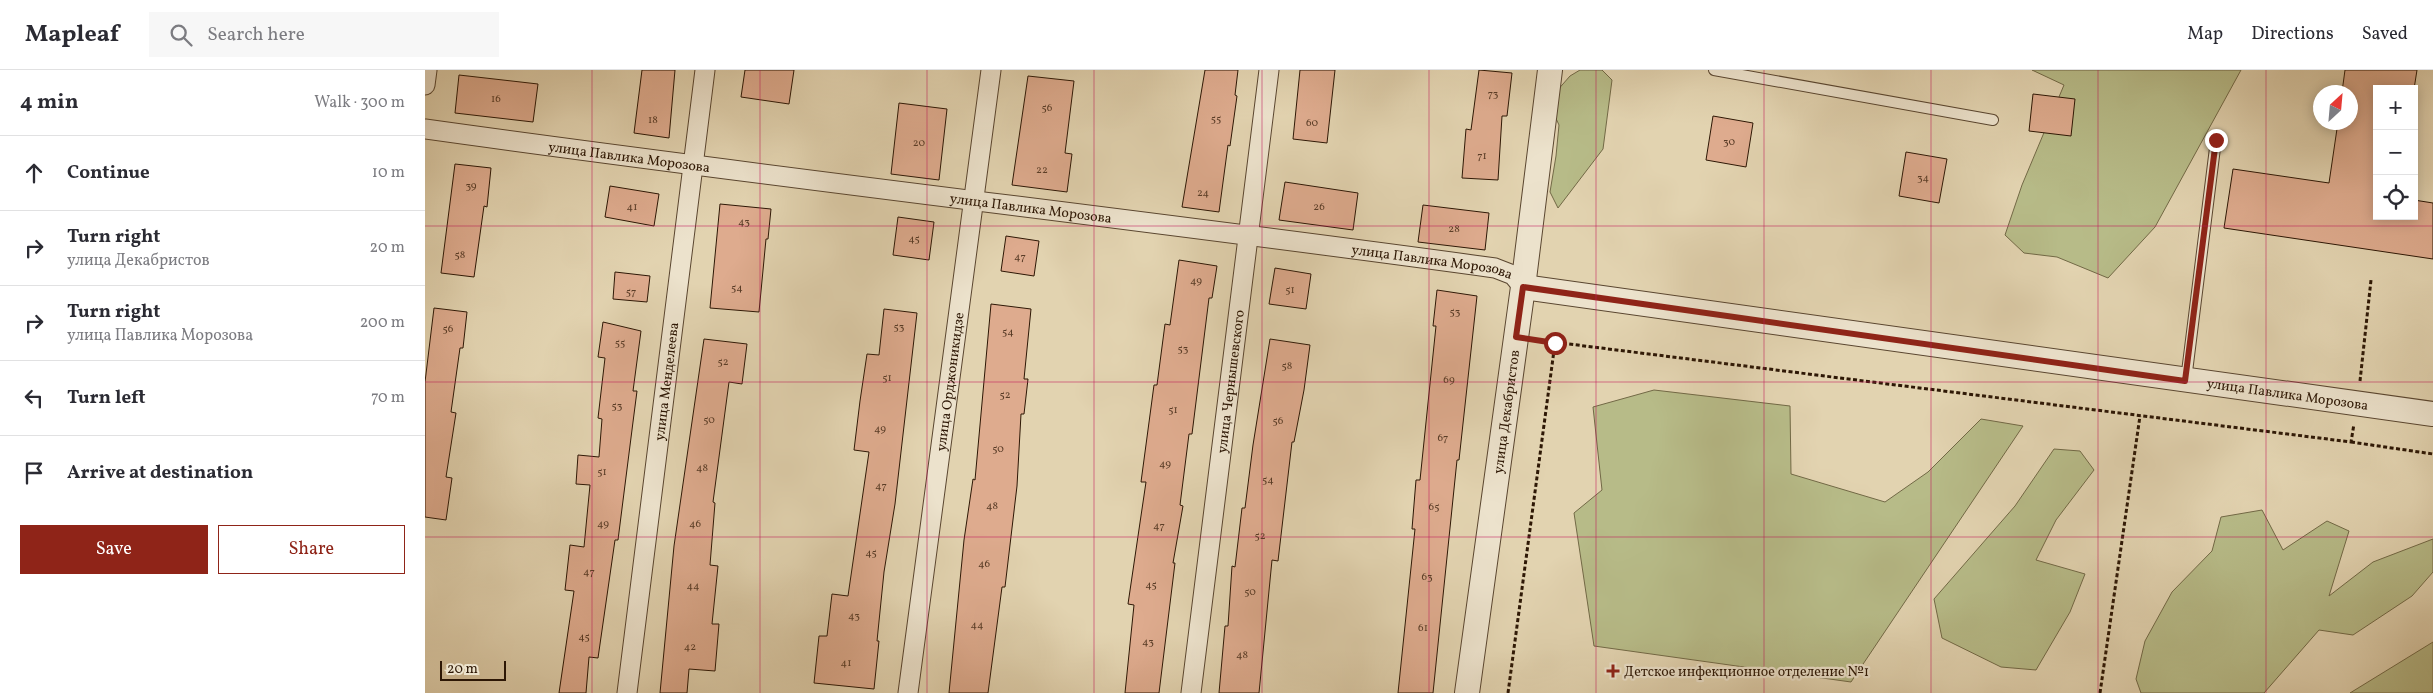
<!DOCTYPE html>
<html lang="en">
<head>
<meta charset="utf-8">
<style>
	body { margin:0; font-family:Vollkorn,serif; background:#f7f7f7; color:#2b2b33 }
	.controls { position:absolute; right:15px; top:15px; display:grid; overflow:hidden; border-radius:0px; box-shadow:0 2px 12px #0003 }
	.controls button { width:45px; height:45px; display:grid; place-items:center; padding:0; border:0; border-bottom:1px solid #e1e1e2; background:#fff; color:#2b2b33; font:25px sans-serif }
	.compass { position:absolute; left:1888px; top:15px; width:45px; height:45px; border-radius:50%; background:#fff; box-shadow:0 2px 12px #0003; rotate:26deg }
	.scale { position:absolute; left:15px; bottom:12px; width:66px; box-sizing:border-box; padding-left:5px; border:2px solid #2d1705; border-top:0; font-size:14px; line-height:18px; white-space:nowrap; color:#2d1705; -webkit-text-stroke:4px #ece2cc; paint-order:stroke }
	.stop { position:absolute; width:15px; height:15px; margin:-11px; border:4px solid #8f2418; border-radius:50%; background:#fff }
	.stop.end { background:#8f2418; border-color:#fff; box-shadow:0 1px 5px #0008 }
	.list { margin:0; padding:0; list-style:none }
	h2 { display:flex; justify-content:space-between; align-items:center; height:65px; margin:0; padding:0 20px; font-size:21px }
	h2 small { font-size:16px; font-weight:400; color:#7c7c81 }
	.list li { display:grid; grid-template-columns:32px 1fr auto; gap:15px; align-items:center; box-sizing:border-box; height:75px; padding:0 20px; border-top:1px solid #e1e1e2 }
	.list b { display:block; font-size:19px; white-space:nowrap }
	.list p { margin:0; font-size:16px; white-space:nowrap; color:#7c7c81 }
	.list em { font-size:16px; font-style:normal; color:#7c7c81 }
	.actions { display:flex; gap:10px; padding:15px 20px }
	.actions a { flex:1; padding:11px 0; border:1px solid #8f2418; border-radius:0px; text-align:center; font-size:18px; color:#8f2418 }
	.actions .main { background:#8f2418; color:#fff }
	.icon { flex:none; width:28px; height:28px; fill:none; stroke:currentColor; stroke-width:2; stroke-linecap:round; stroke-linejoin:round }
	.map { position:relative; flex:none; width:2008px; height:623px; overflow:hidden }
	header { display:flex; align-items:center; gap:30px; box-sizing:border-box; height:70px; padding:0 25px; background:#fff; border-bottom:1px solid #e1e1e2 }
	header strong { font-size:24px }
	nav { display:flex; gap:28px; margin-inline-start:auto; font-size:18px }
	.search { width:350px; height:45px; background:#f7f7f7; display:flex; align-items:center; gap:12px; box-sizing:border-box; padding:0 18px; border-radius:0px; color:#7c7c81; font-size:19px }
	main { display:flex }
	aside { flex:1; background:#fff }
	.map>svg:first-child { display:block }
</style>
</head>
<body>
<header>
<strong>Mapleaf</strong>
<div class="search"><svg class="icon" aria-label="search" viewBox="0 0 24 24"><circle cx="10" cy="10" r="6"/><path d="M15 15l6 6"/></svg>Search here</div>
<nav><a>Map</a><a>Directions</a><a>Saved</a></nav>
</header>
<main>
<aside>
<h2>4 min<small>Walk · 300 m</small></h2>
<ul class="list">
<li><svg class="icon" aria-label="ahead" viewBox="0 0 24 24"><path d="M12 20V5M6 11l6-6 6 6"/></svg><div><b>Continue</b></div><em>10 m</em></li>
<li><svg class="icon" aria-label="right" viewBox="0 0 24 24"><path d="M7 20v-9h11M14 6l5 5-5 5"/></svg><div><b>Turn right</b><p>улица Декабристов</p></div><em>20 m</em></li>
<li><svg class="icon" aria-label="right" viewBox="0 0 24 24"><path d="M7 20v-9h11M14 6l5 5-5 5"/></svg><div><b>Turn right</b><p>улица Павлика Морозова</p></div><em>200 m</em></li>
<li><svg class="icon" aria-label="left" viewBox="0 0 24 24"><path d="M17 20v-9H6M10 6l-5 5 5 5"/></svg><div><b>Turn left</b></div><em>70 m</em></li>
<li><svg class="icon" aria-label="arrive" viewBox="0 0 24 24"><path d="M6 21V4h12l-3 4 3 4H6"/></svg><div><b>Arrive at destination</b></div></li>
</ul>
<div class="actions"><a class="main">Save</a><a>Share</a></div>
</aside>
<div class="map">
<svg width="2008" height="623" viewBox="0 0 2008 623">
	<rect width="100%" height="100%" fill="#e2d3b0"/>
	<filter id="stains"><feTurbulence type="fractalNoise" baseFrequency=".004" numOctaves="4"/><feColorMatrix values="0 0 0 0 .2 0 0 0 0 .09 0 0 0 0 .02 0 0 0 .5 -.17"/></filter>
	<radialGradient id="worn" r=".72"><stop offset=".6" stop-color="#630" stop-opacity="0"/><stop offset="1" stop-color="#630" stop-opacity=".3"/></radialGradient>
	<path fill="#b7bb88" stroke="#726946" d="M1155,0H1177L1187,10L1178,79L1133,138L1125,122L1131,86L1134,55L1123,31L1145,6Z
		M1607,0H1816L1730,157L1683,208L1632,187L1599,183L1580,165L1597,115L1639,15Z
		M1229,320L1365,336L1366,404L1460,432L1503,402L1556,349L1598,356L1426,612L1169,576L1149,443L1177,420L1168,337Z
		M1629,379L1655,381L1669,400L1631,450L1611,490L1660,504L1645,542L1611,600L1576,597L1517,568L1509,529L1590,436Z
		M1837,440L1858,480L1902,451L1924,461L1904,526L1948,492L2008,469V502L1987,526L1928,565L1894,560L1839,623H1716L1711,609L1720,571L1747,522L1787,481L1796,447Z
		M2008,572V623H1925Z"/>
	<path fill="#deab8e" stroke="#2d1705" d="M217,0H250L244,68L209,63Z
		M320,0H369L364,34L316,27Z
		M780,0H813L810,25L812,26L805,76L803,75L794,142L757,137Z
		M875,0H910L902,73L868,69Z
		M1054,0L1087,3L1082,46H1077L1073,110L1037,108L1041,59L1046,60Z
		M1920,0H1992L1989,19H1952V146H1989V130L2008,133V189L1799,158L1808,99L1904,113L1913,52H1926V22H1917Z
		M34,5L113,14L108,52L30,43Z
		M603,6L649,11L640,83L647,84L642,122L587,115Z
		M1608,24L1650,29L1646,66L1604,61Z
		M474,33L522,39L514,110L466,104Z
		M1288,46L1328,53L1321,97L1281,90Z
		M1481,82L1522,89L1514,133L1474,126Z
		M30,94L66,98L62,137L59,136L49,207L16,203Z
		M860,112L933,123L928,160L854,150Z
		M185,116L234,124L229,156L180,147Z
		M295,134L346,139L343,169H341L334,242L285,238Z
		M998,135L1064,143L1060,180L993,172Z
		M473,147L509,152L504,190L468,185Z
		M581,166L614,171L609,206L576,201Z
		M754,190L792,196L787,228H784L767,364H764L755,435L758,436L748,493H750L734,623H700L709,535L703,534L721,412H716L729,315H732L740,254L745,255Z
		M850,198L886,204L881,239L844,234Z
		M190,202L225,206L222,232L188,229Z
		M1012,220L1052,226L1034,390H1032L1008,623H973L990,459H987L991,410H995L1011,256H1008Z
		M566,234L606,239L599,309H603L599,344H596L592,416L580,517H577L563,623H524L539,470L548,409L550,410Z
		M9,238L42,242L38,278H35L26,342L31,343L21,407L27,408L21,450L0,447V312Z
		M459,239L492,243L470,434L459,502L452,571H454L449,619L389,613L394,566H402L407,524L423,526L444,382L429,380L435,331L442,284L454,285Z
		M178,252L216,261L208,321H212L208,352L193,470H190L173,588L164,587L161,623H134L149,521L140,520L145,475L159,477L165,415L151,414L153,385L174,387L177,349L173,348L180,288L173,287Z
		M279,269L322,274L317,314L304,312L288,432L290,433L285,495L293,496L287,554H294L290,601L264,599L262,623H235L249,476Z
		M845,269L885,275L879,320L869,372H867L853,491L847,490L834,623H794L800,556H803L807,496L810,497L817,438H820L828,375Z"/>
	<g fill="none" stroke-linecap="round" stroke-linejoin="round">
		<g stroke="#5a4630" stroke-width="12">
			<path id="service" d="M1289,0L1568,50
				M1761,310L1791,70"/>
		</g>
		<g stroke="#5a4630" stroke-width="21">
			<g id="minor">
				<path d="M0,15L2,0"/>
				<path id="s1" d="M0,59C356,109 714,149 1070,198L1088,205L1098,217"/>
				<path id="s2" d="M202,623L280,0"/>
				<path id="s3" d="M483,623L566,0"/>
				<path id="s4" d="M766,623L844,0"/>
			</g>
		</g>
		<g stroke="#5a4630" stroke-width="26">
			<g id="tertiary">
				<path id="s5" d="M1098,217L2008,344"/>
				<path id="s6" d="M1042,623L1098,217L1125,0"/>
			</g>
		</g>
		<path stroke="#2d1705" stroke-width="3" stroke-dasharray="4 2.5" stroke-linecap="butt" d="M1112,270L1926,372L1929,354
			M1935,311L1946,210
			M1926,372L2008,384
			M1083,623L1130,273
			M1675,623L1715,346"/>
		<use href="#service" stroke="#ece2cc" stroke-width="10"/>
		<use href="#minor" stroke="#ece2cc" stroke-width="19"/>
		<use href="#tertiary" stroke="#ece2cc" stroke-width="24"/>
	</g>
	<g fill="none" stroke-linecap="round" stroke-linejoin="round">
		<path stroke="#8f2418" stroke-width="6" d="M1130,273L1091,267L1098,217L1760,311L1791,70"/>
	</g>
	<path fill="none" stroke="#c2185b" stroke-width="1" stroke-opacity="0.55" d="M167,0V623M335,0V623M502,0V623M669,0V623M837,0V623M1004,0V623M1171,0V623M1339,0V623M1506,0V623M1673,0V623M1841,0V623M0,156H2008M0,312H2008M0,467H2008"/>
	<path fill="#8f2418" stroke="#ece2cc" stroke-width="2" d="M1185.5 593.5h5v5h5v5h-5v5h-5v-5h-5v-5h5z"/>
	<g text-anchor="middle" stroke-width="4.5" stroke-linejoin="round" paint-order="stroke">
		<g font-size="11" fill="#593c27">
			<text x="1068" y="27">73</text>
			<text x="71" y="32">16</text>
			<text x="622" y="41">56</text>
			<text x="791" y="52">55</text>
			<text x="228" y="53">18</text>
			<text x="887" y="56">60</text>
			<text x="1304" y="75">30</text>
			<text x="494" y="76">20</text>
			<text x="1057" y="89">71</text>
			<text x="617" y="103">22</text>
			<text x="1498" y="111">34</text>
			<text x="46" y="119">39</text>
			<text x="778" y="126">24</text>
			<text x="207" y="140">41</text>
			<text x="894" y="140">26</text>
			<text x="319" y="155">43</text>
			<text x="1029" y="162">28</text>
			<text x="489" y="172">45</text>
			<text x="35" y="188">58</text>
			<text x="595" y="190">47</text>
			<text x="771" y="214">49</text>
			<text x="312" y="221">54</text>
			<text x="865" y="223">51</text>
			<text x="206" y="225">57</text>
			<text x="1030" y="245">53</text>
			<text x="474" y="260">53</text>
			<text x="23" y="262">56</text>
			<text x="583" y="265">54</text>
			<text x="195" y="276">55</text>
			<text x="758" y="282">53</text>
			<text x="298" y="295">52</text>
			<text x="862" y="299">58</text>
			<text x="462" y="311">51</text>
			<text x="1024" y="313">69</text>
			<text x="580" y="328">52</text>
			<text x="192" y="339">53</text>
			<text x="748" y="343">51</text>
			<text x="284" y="353">50</text>
			<text x="853" y="354">56</text>
			<text x="455" y="362">49</text>
			<text x="1018" y="371">67</text>
			<text x="573" y="382">50</text>
			<text x="740" y="397">49</text>
			<text x="277" y="401">48</text>
			<text x="177" y="405">51</text>
			<text x="843" y="413">54</text>
			<text x="456" y="419">47</text>
			<text x="567" y="439">48</text>
			<text x="1009" y="440">65</text>
			<text x="178" y="457">49</text>
			<text x="270" y="457">46</text>
			<text x="734" y="459">47</text>
			<text x="835" y="469">52</text>
			<text x="446" y="486">45</text>
			<text x="559" y="497">46</text>
			<text x="164" y="505">47</text>
			<text x="1002" y="510">63</text>
			<text x="726" y="518">45</text>
			<text x="268" y="519">44</text>
			<text x="825" y="525">50</text>
			<text x="429" y="549">43</text>
			<text x="552" y="558">44</text>
			<text x="998" y="561">61</text>
			<text x="159" y="570">45</text>
			<text x="723" y="575">43</text>
			<text x="265" y="580">42</text>
			<text x="817" y="588">48</text>
			<text x="421" y="596">41</text>
		</g>
		<g font-size="14" fill="#2d1705" stroke="#ece2cc">
			<text dy="5" stroke="none"><textPath href="#s1" startOffset="206">улица Павлика Морозова</textPath></text>
			<text dy="5" stroke="none"><textPath href="#s1" startOffset="611">улица Павлика Морозова</textPath></text>
			<text dy="5" stroke="none"><textPath href="#s1" startOffset="1016">улица Павлика Морозова</textPath></text>
			<text dy="5" stroke="none"><textPath href="#s2" startOffset="314">улица Менделеева</textPath></text>
			<text dy="5" stroke="none"><textPath href="#s4" startOffset="314">улица Чернышевского</textPath></text>
			<text dy="5" stroke="none"><textPath href="#s3" startOffset="314">улица Орджоникидзе</textPath></text>
			<text dy="5" stroke="none"><textPath href="#s5" startOffset="772">улица Павлика Морозова</textPath></text>
			<text dy="5" stroke="none"><textPath href="#s6" startOffset="284">улица Декабристов</textPath></text>
		</g>
		<g font-size="14" fill="#2d1705" stroke="#ece2cc" text-anchor="start">
			<text x="1199" y="606">Детское инфекционное отделение №1</text>
		</g>
	</g>
	<rect width="100%" height="100%" filter="url(#stains)"/>
	<rect width="100%" height="100%" fill="url(#worn)"/>
</svg>
<div class="controls">
<button>+</button>
<button>−</button>
<button><svg class="icon" aria-label="locate" viewBox="0 0 24 24"><circle cx="12" cy="12" r="6"/><path d="M12 2v4M12 18v4M2 12h4M18 12h4"/></svg></button>
</div>
<svg class="compass" viewBox="-18 -18 36 36"><path d="M0-13l5 13h-10z" fill="#e53935"/><path d="M0 13l5-13h-10z" fill="#7c7c81"/></svg>
<div class="scale">20 m</div>
<div class="stop" style="left:1130px;top:273px"></div>
<div class="stop end" style="left:1791px;top:70px"></div>
</div>
</main>
</body>
</html>
